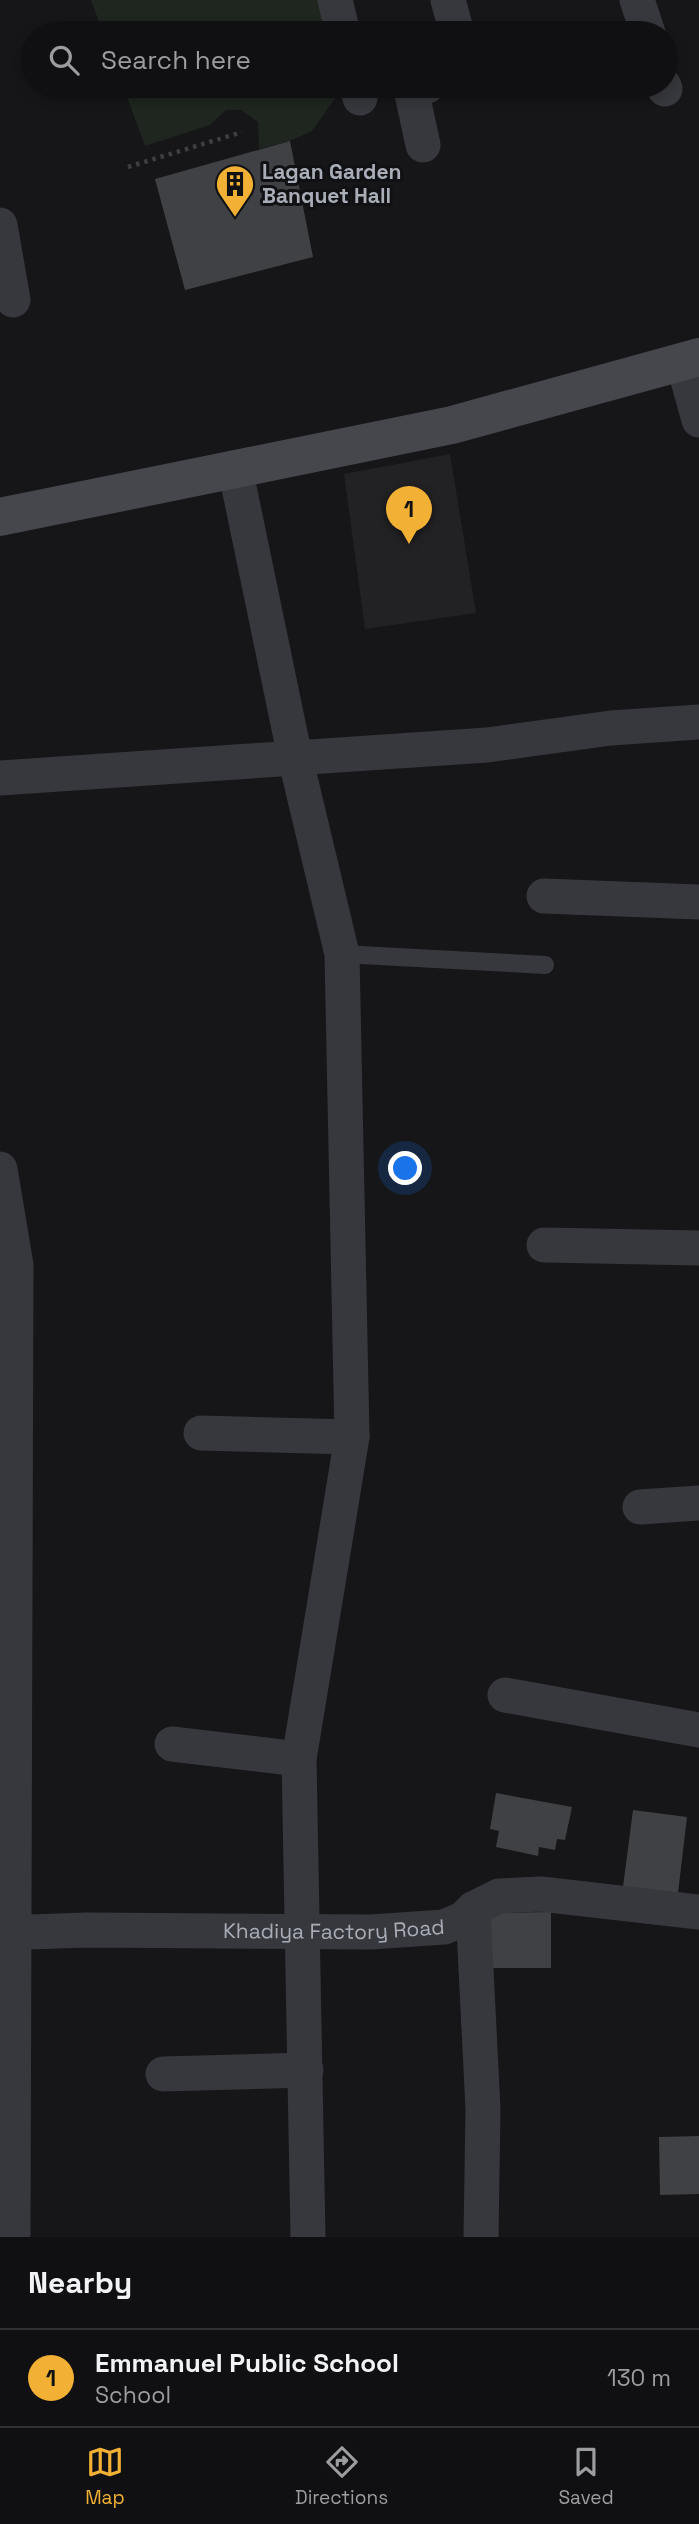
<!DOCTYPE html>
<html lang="en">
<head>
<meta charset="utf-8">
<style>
	body { margin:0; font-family:"Space Grotesk",sans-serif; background:#19191b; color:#f1f3f6 }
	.you { position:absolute; left:406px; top:1169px; width:24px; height:24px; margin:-18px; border:5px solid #fff; border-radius:50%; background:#1a73e8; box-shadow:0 0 0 10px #1a73e833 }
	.badge { display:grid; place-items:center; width:46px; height:46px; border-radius:50%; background:#f2b134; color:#111; font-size:23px; font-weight:700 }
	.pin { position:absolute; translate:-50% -58px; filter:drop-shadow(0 2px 4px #0008) }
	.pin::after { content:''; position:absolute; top:37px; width:24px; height:21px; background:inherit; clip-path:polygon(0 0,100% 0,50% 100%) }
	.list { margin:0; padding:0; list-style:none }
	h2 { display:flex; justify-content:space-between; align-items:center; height:91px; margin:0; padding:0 28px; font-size:30px }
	h2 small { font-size:23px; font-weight:400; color:#9c9d9f }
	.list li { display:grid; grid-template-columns:46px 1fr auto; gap:21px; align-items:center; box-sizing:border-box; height:98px; padding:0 28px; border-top:2px solid #303032 }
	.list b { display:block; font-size:26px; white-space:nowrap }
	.list p { margin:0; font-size:23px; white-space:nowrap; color:#9c9d9f }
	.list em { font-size:23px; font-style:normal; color:#9c9d9f }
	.icon { flex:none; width:38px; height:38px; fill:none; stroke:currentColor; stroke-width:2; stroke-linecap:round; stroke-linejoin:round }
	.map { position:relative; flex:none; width:699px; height:2237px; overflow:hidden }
	.search { position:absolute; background:#101012; box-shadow:0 4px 10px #0003; left:21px; right:21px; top:21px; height:77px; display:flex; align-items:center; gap:18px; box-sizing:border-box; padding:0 24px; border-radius:38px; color:#9c9d9f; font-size:26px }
	.sheet { height:189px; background:#101012 }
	nav { display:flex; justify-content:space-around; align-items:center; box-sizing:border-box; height:98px; border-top:2px solid #303032; background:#101012; font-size:19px; color:#9c9d9f }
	nav a { display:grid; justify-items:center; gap:4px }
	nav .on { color:#f2b134 }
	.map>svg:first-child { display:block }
</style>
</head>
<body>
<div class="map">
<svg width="699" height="2237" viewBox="0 0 699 2237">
	<rect width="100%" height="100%" fill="#161618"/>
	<path fill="#222225" d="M450,454L476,613L365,629L344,474Z"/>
	<path fill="#1e261f" d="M91,0H323L332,33H103Z
		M123,86H344L312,131L290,141L259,149L258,122L241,110H226L210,125L145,146Z"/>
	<path fill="#404145" d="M290,141L313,257L185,290L155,179Z
		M496,1793L572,1807L565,1840L557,1839L555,1850L539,1847L538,1856L496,1847L499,1831L490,1829Z
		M633,1810L687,1817L678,1893L623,1887Z
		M551,1912V1968H491L490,1913Z
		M699,2136V2194L660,2195L659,2137Z"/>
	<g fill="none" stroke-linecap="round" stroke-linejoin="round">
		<path stroke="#3d3f44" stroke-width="4.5" stroke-dasharray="3.5 5" stroke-linecap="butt" d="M128,167L242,132"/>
		<path stroke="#37383d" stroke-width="18" d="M342,954L545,965"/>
		<g stroke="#37383d" stroke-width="35">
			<path d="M335,0L343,33"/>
			<path d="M448,0L457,33"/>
			<path d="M637,0L648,33"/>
			<path d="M357,86L360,98"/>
			<path d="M664,86L665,89"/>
			<path d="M423,145L411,89L427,86"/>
			<path d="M0,225L13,300"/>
			<path d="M683,362L699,420"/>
			<path d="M235,468L295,757L342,954L352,1437L299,1759L308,2237"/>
			<path d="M0,778L487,745L611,728L699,722"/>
			<path d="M544,896L699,902"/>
			<path d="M0,1169L16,1265L13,2237"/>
			<path d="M544,1245L699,1248"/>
			<path d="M201,1433L352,1437"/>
			<path d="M640,1507L699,1503"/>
			<path d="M505,1695L699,1730"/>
			<path d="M172,1744L299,1759"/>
			<path d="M473,1909L483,2109L481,2237"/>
			<path id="s1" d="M0,1933L87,1930L371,1932L444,1927L463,1919L473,1909L499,1896L541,1894L699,1912"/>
			<path d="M163,2074L306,2070"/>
		</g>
		<path stroke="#45474d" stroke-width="38" d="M0,517L452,425L699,357"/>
	</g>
	<defs>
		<g id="building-pin" transform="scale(2.0125)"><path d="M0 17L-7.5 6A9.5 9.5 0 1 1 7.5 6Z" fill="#f2b134" stroke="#111113"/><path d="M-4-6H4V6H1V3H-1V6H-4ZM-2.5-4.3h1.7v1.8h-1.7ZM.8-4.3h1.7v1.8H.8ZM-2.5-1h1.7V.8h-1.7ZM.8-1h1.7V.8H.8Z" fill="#111"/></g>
	</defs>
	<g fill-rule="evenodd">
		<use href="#building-pin" x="235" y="184"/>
	</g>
	<g text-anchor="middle" stroke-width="6" stroke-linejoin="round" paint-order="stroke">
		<g font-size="21" font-weight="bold" fill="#a8adb8" stroke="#111113" text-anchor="start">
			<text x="262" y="179">Lagan Garden<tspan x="262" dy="24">Banquet Hall</tspan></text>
		</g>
		<g font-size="21" fill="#a8adb8" stroke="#111113">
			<text dy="7" stroke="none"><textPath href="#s1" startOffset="334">Khadiya Factory Road</textPath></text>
		</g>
	</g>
</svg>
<div class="you"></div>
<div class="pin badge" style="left:409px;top:544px">1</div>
<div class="search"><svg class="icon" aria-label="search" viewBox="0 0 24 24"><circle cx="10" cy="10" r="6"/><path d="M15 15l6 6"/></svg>Search here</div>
</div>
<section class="sheet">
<h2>Nearby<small></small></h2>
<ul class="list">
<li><span class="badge">1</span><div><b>Emmanuel Public School</b><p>School</p></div><em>130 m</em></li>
</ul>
</section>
<nav>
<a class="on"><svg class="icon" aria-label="map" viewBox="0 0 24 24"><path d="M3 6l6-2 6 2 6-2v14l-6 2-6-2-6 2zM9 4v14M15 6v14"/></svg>Map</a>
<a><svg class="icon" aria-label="directions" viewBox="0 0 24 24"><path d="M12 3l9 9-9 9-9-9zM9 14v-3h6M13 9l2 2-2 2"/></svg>Directions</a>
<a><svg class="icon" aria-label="saved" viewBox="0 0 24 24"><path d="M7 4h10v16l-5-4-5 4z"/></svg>Saved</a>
</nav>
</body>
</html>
